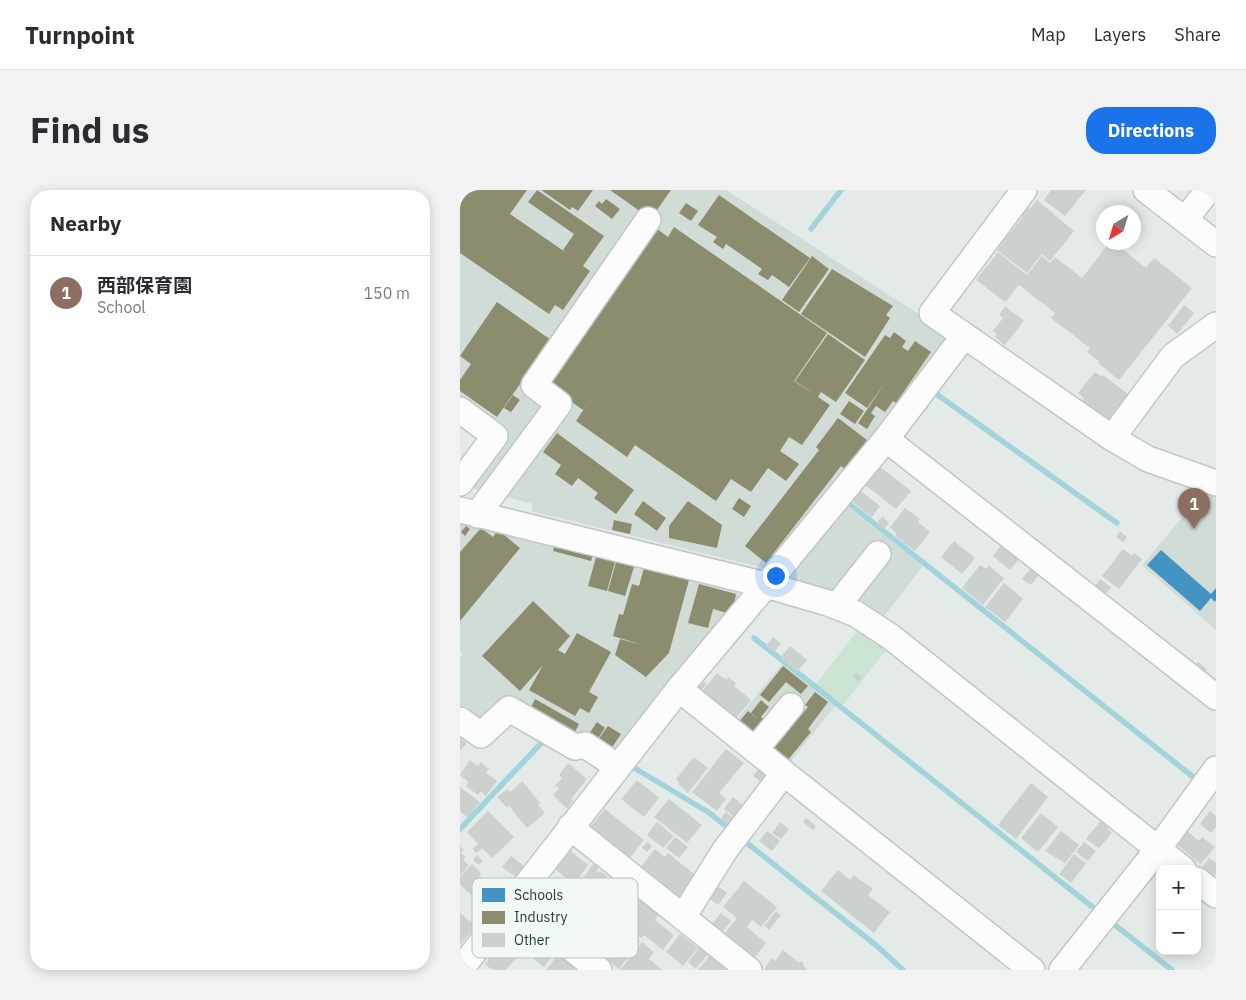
<!DOCTYPE html>
<html lang="en">
<head>
<meta charset="utf-8">
<style>
	body { margin:0; font-family:"IBM Plex Sans","Noto Sans JP",sans-serif; background:#f2f2f3; color:#2b2b33 }
	.controls { position:absolute; right:15px; bottom:15px; display:grid; overflow:hidden; border-radius:10px; box-shadow:0 2px 12px #0003 }
	.controls button { width:45px; height:45px; display:grid; place-items:center; padding:0; border:0; border-bottom:1px solid #e1e1e2; background:#fff; color:#2b2b33; font:25px sans-serif }
	.compass { position:absolute; left:636px; top:15px; width:45px; height:45px; border-radius:50%; background:#fff; box-shadow:0 2px 12px #0003; rotate:218deg }
	.you { position:absolute; left:315px; top:385px; width:18px; height:18px; margin:-12px; border:4px solid #fff; border-radius:50%; background:#1a73e8; box-shadow:0 0 0 8px #1a73e833 }
	.badge { display:grid; place-items:center; width:32px; height:32px; border-radius:50%; background:#1a73e8; color:#fff; font-size:16px; font-weight:700 }
	.pin { position:absolute; translate:-50% -41px; filter:drop-shadow(0 1px 2px #0008) }
	.pin::after { content:''; position:absolute; top:26px; width:18px; height:15px; background:inherit; clip-path:polygon(0 0,100% 0,50% 100%) }
	.list { margin:0; padding:0; list-style:none }
	h2 { display:flex; justify-content:space-between; align-items:center; height:65px; margin:0; padding:0 20px; font-size:21px }
	h2 small { font-size:16px; font-weight:400; color:#7c7c81 }
	.list li { display:grid; grid-template-columns:32px 1fr auto; gap:15px; align-items:center; box-sizing:border-box; height:75px; padding:0 20px; border-top:1px solid #e1e1e2 }
	.list b { display:block; font-size:19px; white-space:nowrap }
	.list p { margin:0; font-size:16px; white-space:nowrap; color:#7c7c81 }
	.list em { font-size:16px; font-style:normal; color:#7c7c81 }
	.map { position:relative; flex:none; width:756px; height:780px; overflow:hidden; border-radius:20px }
	header { display:flex; align-items:center; gap:30px; box-sizing:border-box; height:70px; padding:0 25px; background:#fff; border-bottom:1px solid #e1e1e2 }
	header strong { font-size:24px }
	nav { display:flex; gap:28px; margin-inline-start:auto; font-size:18px }
	.intro { display:flex; align-items:center; justify-content:space-between; box-sizing:border-box; height:120px; padding:0 30px }
	h1 { margin:0; font-size:35px }
	.button { padding:12px 22px; border-radius:20px; background:#1a73e8; color:#fff; font-size:18px; font-weight:700 }
	main { display:flex; gap:30px; padding:0 30px }
	aside { flex:1; background:#fff; border-radius:20px; box-shadow:0 2px 12px #0003 }
	.map>svg:first-child { display:block }
</style>
</head>
<body>
<header>
<strong>Turnpoint</strong>
<nav><a>Map</a><a>Layers</a><a>Share</a></nav>
</header>
<div class="intro"><h1>Find us</h1><a class="button">Directions</a></div>
<main>
<aside>
<h2>Nearby<small></small></h2>
<ul class="list">
<li><span class="badge" style="background:#8d6e63">1</span><div><b>西部保育園</b><p>School</p></div><em>150 m</em></li>
</ul>
</aside>
<div class="map">
<svg width="756" height="780" viewBox="0 0 756 780">
	<rect width="100%" height="100%" fill="#e4eae7"/>
	<path fill="#d1dcd7" d="M0,0H266L485,141V159L308,379L71,321L73,314L12,298L48,250L0,213Z
		M746,300L756,303V440L682,375Z
		M384,314L463,376L421,430L327,391V383Z
		M0,328L277,400L280,413L161,561L150,563L117,550L52,513L22,533L0,516V468L3,464L0,461Z
		M322,474L375,516L327,576L274,533Z"/>
	<path fill="#cce4d3" d="M399,439L429,457L383,515L356,494Z"/>
	<path fill="#4393c3" d="M701,360L751,404L756,398V410L755,412L751,408L740,421L687,375Z"/>
	<path fill="#8c8c6e" d="M0,0H67L50,24L108,64L103,60L114,44L68,12L77,0L144,46L123,76L130,81L103,120L95,115L89,124L0,63Z
		M81,0H133L118,21L112,17L110,20Z
		M150,0H211L192,27L181,22Z
		M259,5L350,68L329,97L312,85L308,90L298,84L302,79L266,54L263,59L253,52L257,47L238,35Z
		M146,9L160,19L152,29L135,16L139,11L142,14Z
		M226,13L238,21L231,31L219,23Z
		M214,37L367,143L334,191L370,215L342,255L329,247L320,261L339,274L326,291L308,278L291,302L271,289L256,311L175,255L167,267L116,231L135,202L123,220L89,196L143,118L168,136L136,113L196,38L208,47Z
		M352,66L369,79L339,122L322,110Z
		M372,79L433,116L426,125L430,128L405,167L341,124Z
		M37,112L91,150L37,227L0,201V190L11,174L0,166Z
		M434,142L446,151L442,157L448,161L455,151L471,162L436,213L433,211L425,222L416,216L411,223L415,226L407,239L398,233L425,193L407,218L385,203L425,145L430,148Z
		M368,144L405,170L376,212L361,202L358,207L335,191Z
		M53,205L60,210L51,222L44,218Z
		M389,211L404,221L395,234L380,224Z
		M378,228L407,250L385,279L381,276L306,373L285,356L359,260L356,257Z
		M97,243L174,300L156,324L134,308L138,303L118,288L112,296L95,284L101,275L83,262Z
		M279,308L291,316L284,327L272,319Z
		M183,311L206,328L197,341L174,324Z
		M228,311L262,335L257,358L209,348V336Z
		M154,330L172,334L170,344L152,340Z
		M6,336L10,339L5,346L1,342Z
		M21,338L33,347L38,340L60,358L0,431V362Z
		M95,354L133,365L131,371L93,361Z
		M136,367L155,372L147,401L128,396Z
		M156,372L174,377L165,406L148,401Z
		M184,378L229,390L209,463L186,487L155,465L160,449L186,456L153,446L159,424L163,425L172,394L179,396Z
		M239,394L276,404L274,414L267,423L253,419L248,438L228,433Z
		M73,411L110,446L98,460L105,464L117,443L151,462L129,502L138,507L129,523L120,518L115,526L69,500L83,475L60,501L22,466Z
		M323,476L348,496L341,504L326,492L309,512L300,505Z
		M355,502L368,512L348,539L351,542L327,571L309,557L316,548L320,551L330,539L325,535L332,526L337,530L348,517L345,515Z
		M75,509L119,534L114,544L70,519Z
		M301,510L309,517L301,527L307,531L296,546L278,533L288,521L299,530L291,523Z
		M137,532L145,538L137,550L129,544Z
		M148,536L161,544L151,559L138,550Z"/>
	<g fill="none" stroke-linecap="round" stroke-linejoin="round">
		<path stroke="#a2d4db" stroke-width="5.5" d="M351,39L381,0
			M475,203L657,333
			M387,312L737,590
			M294,448L640,723
			M171,576L248,622L271,640
			M0,639L86,548
			M287,653L417,756L443,780
			M655,735L712,780"/>
	</g>
	<path fill="#cbd1ce" d="M591,0H626L605,26L584,10Z
		M577,10L614,41L590,71L582,64L567,83L537,60L544,51L539,48L546,40L550,43L563,27L558,23L564,14L570,19Z
		M650,52H653L686,78L694,68L732,98L659,190L638,173L639,171L627,162L630,158L591,128L595,123L559,95L545,112L516,90L538,62L567,85L582,66L590,73L595,67L622,88Z
		M724,115L734,123L717,144L708,136Z
		M545,116L564,131L545,155L535,147L537,144L533,141L543,128L539,125Z
		M635,182L641,186L643,185L669,205L649,232L622,211L624,208L618,203Z
		M419,276L451,301L436,319L404,294Z
		M734,293L741,300L734,308L727,302Z
		M398,299L420,316L412,327L390,310Z
		M445,318L460,329L458,332L470,342L455,361L435,346L437,344L430,337Z
		M422,326L429,333L424,339L417,333Z
		M660,341L667,347L663,352L656,347Z
		M494,351L515,368L502,384L481,367Z
		M542,354L560,368L550,380L533,366Z
		M663,359L672,366L674,363L682,369L659,399L642,386Z
		M520,375L526,379L529,376L544,388L523,415L502,398Z
		M571,378L579,385L571,395L562,389Z
		M640,389L651,397L643,407L633,399Z
		M544,393L563,409L545,432L525,417Z
		M313,447L321,453L314,462L306,456Z
		M330,456L347,470L337,482L320,468Z
		M738,472L747,479L740,488L731,481Z
		M257,483L266,490L269,487L276,493L274,496L291,510L273,532L239,505Z
		M396,483L402,487L399,492L393,487Z
		M242,490L247,494L241,501L236,497Z
		M0,548L7,553L0,561Z
		M266,559L284,573L259,603L266,609L257,621L232,602Z
		M234,567L248,578L228,603L218,594L219,592L216,589Z
		M10,570L18,576L21,572L29,579L26,583L37,591L26,606L21,601L18,605L6,596L9,592L0,585Z
		M108,573L127,589L111,609L113,611L107,619L93,605L99,598L95,596L102,588L99,585Z
		M301,576L306,580L302,584L306,580L308,591L305,595L293,586Z
		M177,590L199,608L184,627L161,609Z
		M62,591L80,613L78,615L85,623L67,638L49,616L47,618L37,607L47,599L50,602Z
		M571,593L588,607L556,649L538,635Z
		M0,597L20,612L8,628L0,621Z
		M273,607L286,618L278,630L264,619Z
		M209,609L242,635L227,653L194,627Z
		M145,619L184,650L168,670L129,639Z
		M28,621L54,647L32,668L22,658L17,663L12,659L18,654L7,642Z
		M750,621L756,626V637L751,643L740,634Z
		M266,622L277,631L272,637L261,628Z
		M581,623L598,637L578,662L561,648Z
		M346,628L356,636L353,640L343,632Z
		M642,629L649,635L647,638L652,643L639,658L626,649Z
		M197,632L214,646L203,658L187,645Z
		M320,632L329,639L321,649L312,643Z
		M726,640L739,651L742,647L755,657L741,674L715,653Z
		M307,641L320,651L312,661L299,651Z
		M601,641L619,655L605,673L585,661Z
		M215,647L228,657L219,668L206,658Z
		M187,652L192,656L187,662L182,658Z
		M624,652L636,661L628,671L616,662Z
		M0,656L4,660L1,663L6,667L3,670L9,675L0,686Z
		M106,657L128,675L114,694L91,676Z
		M195,659L205,667L208,663L239,688L220,711L189,686L195,678L189,685L180,678Z
		M614,664L626,673L611,693L599,684Z
		M17,665L23,671L19,675L13,670Z
		M51,666L64,676L56,687L42,677Z
		M138,668L143,672L136,681L139,683L141,681L147,686L146,688L153,694L138,712L117,696Z
		M749,668L756,673V684L754,687L742,678Z
		M12,674L21,683L19,686L26,692L30,690L37,696L35,697L43,704L28,720L0,695V687Z
		M378,680L390,690L394,685L413,699L408,705L430,722L414,743L361,701Z
		M86,685L107,702L87,728L66,711Z
		M284,691L317,717L301,737L292,730L287,737L306,753L294,768L264,744L277,728L263,717Z
		M255,694L267,703L258,715L246,706Z
		M180,708L200,723L195,730L214,745L203,760L184,745L181,748L161,733Z
		M316,721L321,725L309,740L304,736Z
		M0,723L16,736L0,755Z
		M261,723L271,731L259,746L249,738Z
		M64,736L99,758L84,777L59,757L58,759L50,753Z
		M159,736L180,752L159,779L146,769L153,760L145,754Z
		M36,744L50,755L49,757L54,761L51,764L56,768L46,780H35L32,778L31,779L25,774L29,769L23,765Z
		M220,744L238,758L223,776L206,762Z
		M245,751L253,757L236,779L228,772Z
		M182,752L194,762L189,769L203,780H160Z
		M254,760L273,775L269,780H238Z
		M323,760L339,773L341,771L344,774L343,776L348,780H304L311,768L315,771Z
		M99,763L121,780H86Z"/>
	<g fill="none" stroke-linecap="round" stroke-linejoin="round">
		<g stroke="#c1c7c4" stroke-width="28">
			<path id="minor" d="M564,0L472,123L652,248L688,269L756,293
				M686,0L756,54
				M725,30L748,0
				M0,220L35,246L0,293
				M652,248L713,166L756,135
				M426,249L756,507
				M0,320L306,395L368,413L396,424L431,447L723,679
				M17,325L99,214L74,195L188,30
				M377,416L418,364
				M219,499L324,583
				M0,530L21,545L49,519L115,557L125,555L158,577
				M295,560L331,516
				M110,637L289,780
				M737,690L756,705
				M53,712L139,780
				M223,727L265,660L324,583L572,780
				M0,780L219,499L306,395L426,249L504,146
				M602,780L698,659L756,579"/>
		</g>
		<use href="#minor" stroke="#fbfcfb" stroke-width="25"/>
	</g>
	<rect x="12" y="688" width="166" height="80" rx="8" fill="#f2f9f5" stroke="#b3c1bc" stroke-width="1"/>
	<rect x="22" y="698" width="23" height="14" fill="#4393c3"/>
	<rect x="22" y="721" width="23" height="13" fill="#8c8c6e"/>
	<rect x="22" y="743" width="23" height="14" fill="#cbd1ce"/>
	<g font-size="14" fill="#203f36">
		<text x="54" y="710">Schools</text>
		<text x="54" y="732">Industry</text>
		<text x="54" y="755">Other</text>
	</g>
</svg>
<div class="controls">
<button>+</button>
<button>−</button>
</div>
<svg class="compass" viewBox="-18 -18 36 36"><path d="M0-13l5 13h-10z" fill="#e53935"/><path d="M0 13l5-13h-10z" fill="#7c7c81"/></svg>
<div class="you"></div>
<div class="pin badge" style="left:734px;top:339px;background:#8d6e63">1</div>
</div>
</main>
</body>
</html>
